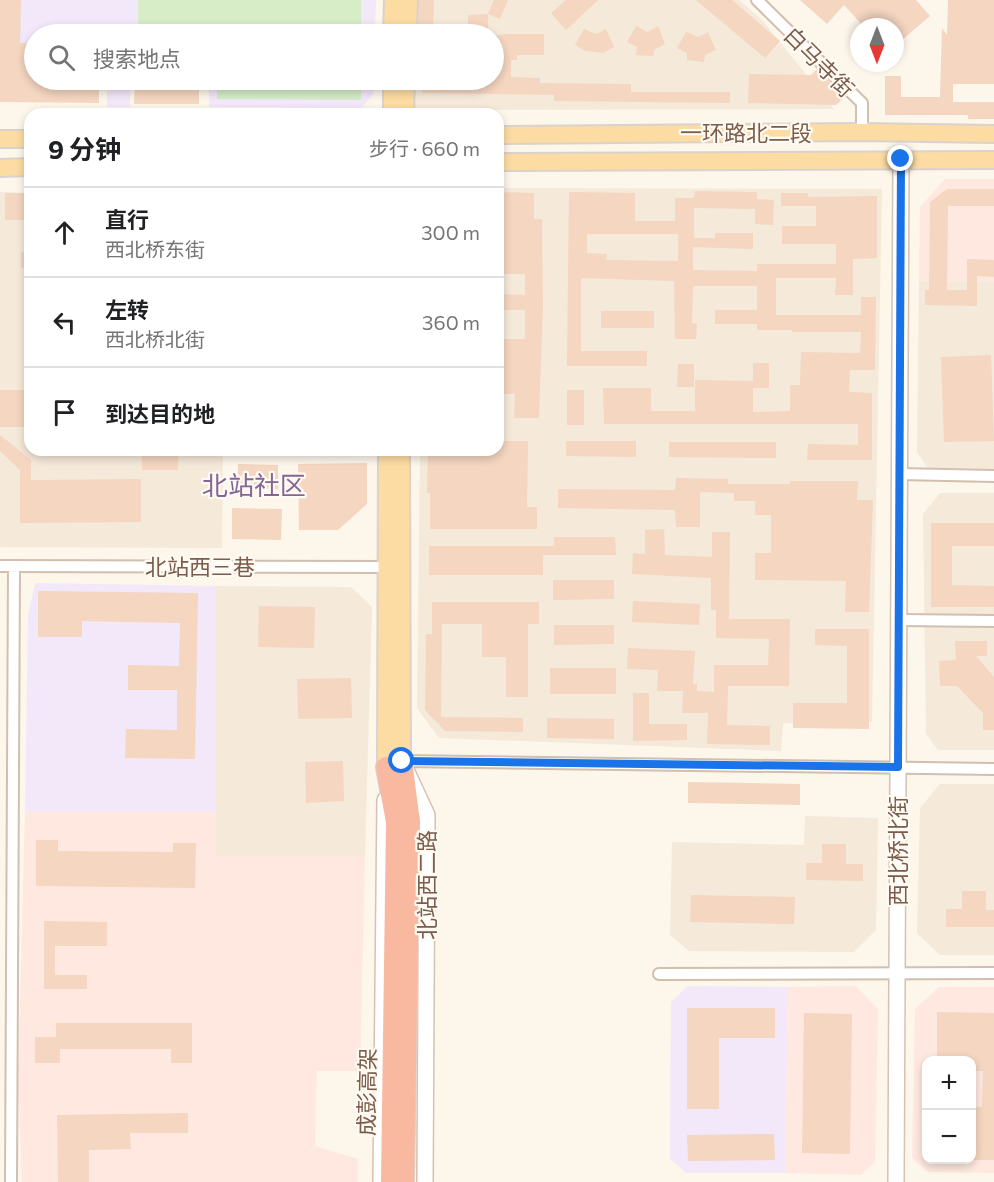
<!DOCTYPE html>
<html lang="zh">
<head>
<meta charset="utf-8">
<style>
	body { margin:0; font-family:Commissioner,"Noto Sans SC",sans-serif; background:#f2f2f2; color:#202124 }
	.controls { position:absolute; right:18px; bottom:18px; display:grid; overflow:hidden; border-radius:12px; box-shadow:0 3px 9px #0003 }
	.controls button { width:54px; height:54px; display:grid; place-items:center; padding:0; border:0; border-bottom:2px solid #e0e0e0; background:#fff; color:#202124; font:30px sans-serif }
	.compass { position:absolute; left:850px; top:18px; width:54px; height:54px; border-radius:50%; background:#fff; box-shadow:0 3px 9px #0003; rotate:180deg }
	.stop { position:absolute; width:18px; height:18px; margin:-14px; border:4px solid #1a73e8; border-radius:50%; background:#fff }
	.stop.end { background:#1a73e8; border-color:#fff; box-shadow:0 2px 6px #0008 }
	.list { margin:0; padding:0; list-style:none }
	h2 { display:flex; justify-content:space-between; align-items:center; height:78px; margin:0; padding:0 24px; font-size:26px }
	h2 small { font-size:20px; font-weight:400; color:#757577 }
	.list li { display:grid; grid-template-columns:39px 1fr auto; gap:18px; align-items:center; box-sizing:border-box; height:90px; padding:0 24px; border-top:2px solid #e0e0e0 }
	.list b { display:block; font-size:22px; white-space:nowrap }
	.list p { margin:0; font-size:20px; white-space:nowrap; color:#757577 }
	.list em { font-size:20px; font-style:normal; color:#757577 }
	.icon { flex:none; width:33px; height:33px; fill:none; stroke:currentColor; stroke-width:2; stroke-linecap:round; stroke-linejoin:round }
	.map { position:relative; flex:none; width:994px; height:1182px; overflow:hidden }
	.search { position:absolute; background:#fff; box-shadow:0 3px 9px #0003; left:24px; top:24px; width:480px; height:66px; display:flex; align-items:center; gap:15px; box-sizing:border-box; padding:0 21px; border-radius:33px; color:#757577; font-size:22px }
	.panel { position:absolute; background:#fff; box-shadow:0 3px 9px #0003; left:24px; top:108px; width:480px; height:348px; border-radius:18px }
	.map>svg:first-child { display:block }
</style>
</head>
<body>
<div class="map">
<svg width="994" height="1182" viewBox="0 0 994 1182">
	<rect width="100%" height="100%" fill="#fdf6eb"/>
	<path fill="#f5e9d9" d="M418,0H739L762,20L834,109L411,110L413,80H494V34H416Z
		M498,188L882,189L872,722L783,723L781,751L439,738L417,708L420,450H498Z
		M0,192L30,193V450H223L222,548L0,547Z
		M919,281L994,282V469L928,468L917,452Z
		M940,493H994V750H938L926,734L923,514Z
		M216,586L351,587L372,607L365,856H216Z
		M940,784H994V955H940L917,933L920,808Z
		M805,816L878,818L876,930L854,952L689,951L670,935L672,842L804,845Z"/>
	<path fill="#fee8df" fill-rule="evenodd" d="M945,179H994V282L919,281L920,207Z
		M25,812H216V856H365L360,1071H317L316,1087L315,1146L358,1159V1182H22L18,1082Z
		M856,986L878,1009L875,1162L861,1175L785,1173L788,987Z
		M939,987H994V1173L928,1172L912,1158L915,1009ZM926,1060H972V1160H926Z"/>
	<path fill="#f3e7fa" d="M0,0H376L375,34H34V72H0Z
		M107,80H130V107H107Z
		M209,80H374L373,95L361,108L209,107Z
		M35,583L216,586V812H25L28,616Z
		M688,986L788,987L785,1173H686L670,1159L671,1002Z"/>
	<path fill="#d6edc8" d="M138,0H361V34H138Z
		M217,80H361V100L217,99Z"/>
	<path fill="#f4d6c1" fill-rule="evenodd" d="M0,0H21L20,43H34V80H99V103L0,102Z
		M419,0H434L433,33L431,34H418Z
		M494,0H508L500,19L488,14Z
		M566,0H598L566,30L551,13Z
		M696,0H732L780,41L765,58Z
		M800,0H916L930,16L895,46V27H864L844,5L827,24Z
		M948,0H994V84H953V102H994V119H968V115H885V76H901V97H940L942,28L947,35Z
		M488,14V34H468V15Z
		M636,26L648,32L658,26L665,44L654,50L653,56L636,55L637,47L627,42Z
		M584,29L596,34L606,29L614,47L603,53L585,51L575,45Z
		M686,32L698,37L708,32L716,50L705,55L704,62L687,60V53L677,48Z
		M507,34H544V55H517V60H511V77L540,78V83L631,84V92H730V103L554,101V95L422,93V80H494V36Z
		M817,69L845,97L836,105L748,103L749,74L811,75Z
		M135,83H199V104H134Z
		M947,189H994V206H948L947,290H967V259L994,260V277L977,276V306L925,305V290H929L930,202Z
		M695,191L757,192V199L774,200L773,225L755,224V209L694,208V238H715V233H753V249L693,247V270L757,271V264H836V244H782V226H816V206H781V193H808V197L877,196V258L853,259V295H835L836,278H776V315H861V297H876L875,370H850L849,392L872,393V460H807L808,444L858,445V424H604L603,388H651V411H695V380L753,381V412L790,411V385H800L801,352L860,353L861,332H792V330H757V324H715V310H757V286H693L692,323L697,324L696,339H675L674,281L581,278V351H647V366H567L569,192L635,193V221H675V198H694ZM587,234H678V261L606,260L607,254L587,253Z
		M498,192L534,193V219H542L543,306L539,418H514L515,394H498V339H525V310H498V294L525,295V274H498Z
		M5,193H30V220H5Z
		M21,252H30V268H21Z
		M601,311H654V328H601Z
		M991,355L994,441L944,442L941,357Z
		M753,363H769V388H753Z
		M678,364H694V387H677Z
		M0,390H30V427H0Z
		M567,390H584V425H567Z
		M0,435L31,460V480L141,479V522L20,523V470L0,451Z
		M498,441H528L527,507H537V529H430V493H427L428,450H498Z
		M566,441H636V457L566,456Z
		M669,442H776V458L669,457Z
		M142,450H178V470H142Z
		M367,463V504L338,530H299L298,464Z
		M238,464L278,465V489L238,488Z
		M676,478L728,479V484H790V481H858L857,500H873L869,612H845L846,581L755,580V553H771V515H755V501H734V493L700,492V527H676L675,510L558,508V489L675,490Z
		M232,508L282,509L281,540L232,539Z
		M931,523H994V546H952V585L994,586V607H931Z
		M664,529L665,555L712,557V532H730L729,619H790L789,686H728L727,725L770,726V745L707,744L708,713H682L683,691H657L658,670L627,669L628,648L695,651L693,684H697V691L714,692V665H768L769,639L716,638V610H711V578L632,574L633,553L645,554V530Z
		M554,537H615L616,555H543V575H429V546H554Z
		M553,580H614V599L553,600Z
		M38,591L198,593L195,759L125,758L126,729L177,730V690H128V665L179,666L180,623L82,621V637H38Z
		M633,601L700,604L699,625L632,622Z
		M432,602H539V624H528V697H506V657H482V624H442L441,717L523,718V732L445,731L425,710L426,634H432Z
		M259,606L315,607L314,648L258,647Z
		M554,625H614V644L554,645Z
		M815,629H869V729L793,728V703H847V646L815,645Z
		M955,641H987V656H976L994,677V730H983V713L957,686H940L939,661L956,660Z
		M550,668H616V694H550Z
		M351,678L352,718L298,719L297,679Z
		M633,693H649V724H687V740L633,741Z
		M547,718L614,719V739L547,738Z
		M343,761L344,801L306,803L305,762Z
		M688,782L800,784V805L688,803Z
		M36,840H58V851L173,852V843H196L195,888L36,886Z
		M822,844H846V864H863V881L806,880V863H822Z
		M962,891H986V910H994V927H946V909H962Z
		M691,895L795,897L794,924L690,922Z
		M44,921L107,922V946H55V975H87V989H44Z
		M687,1008H775V1038H719V1109H687Z
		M937,1012L994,1013V1160H972V1107H982L983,1071H972V1060H937Z
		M804,1013L852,1014L850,1154L802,1153Z
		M56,1023H192V1063H171V1049H60V1063H35V1037H56Z
		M188,1113V1133H130L131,1149L89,1150V1182H58L57,1115Z
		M774,1134L775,1160L688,1161L687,1135Z"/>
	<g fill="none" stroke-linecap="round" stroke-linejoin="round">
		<g stroke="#d1bfaf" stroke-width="14">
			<path id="street" d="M757,0L862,103V132
				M899,474L994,476
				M0,566L391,567
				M898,620L994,621
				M402,761L994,769
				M659,974L994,973
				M11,1182L14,566"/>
		</g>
		<g stroke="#d7c1af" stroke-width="18">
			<path id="secondary" d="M407,772L427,815L425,1182
				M381,1182L385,800
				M896,1182L901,159"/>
		</g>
		<g stroke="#dad2cd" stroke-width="20">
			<path id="primary" d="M392,34L393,0
				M408,34L409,0
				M392,80V114
				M405,114L406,80
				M498,135L862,132L994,134
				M0,139H30
				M498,162L994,160
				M0,168L30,167
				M401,450L402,761
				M386,767L387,450"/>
		</g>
		<g stroke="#dad2cd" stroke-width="22">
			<path id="highway" d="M402,761L410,822L404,1182
				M386,767L396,822L391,1182"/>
		</g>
		<use href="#street" stroke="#fff" stroke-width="10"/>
		<use href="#secondary" stroke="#fff" stroke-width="15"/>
		<use href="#primary" stroke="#fddca3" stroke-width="16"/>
		<use href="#highway" stroke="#f9b9a1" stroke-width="20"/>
	</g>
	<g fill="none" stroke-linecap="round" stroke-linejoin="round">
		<path stroke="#1a73e8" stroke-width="8" d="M402,761L898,767L901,159"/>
	</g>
	<g text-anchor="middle" stroke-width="4.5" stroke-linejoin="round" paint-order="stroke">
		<g font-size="22" fill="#7a5d4c" stroke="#fffaf2">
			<text transform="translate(819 62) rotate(45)" y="8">白马寺街</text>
			<text x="746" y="141">一环路北二段</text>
			<text x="200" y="575">北站西三巷</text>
			<text transform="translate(898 851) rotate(-90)" y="8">西北桥北街</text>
			<text transform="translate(427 885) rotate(-90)" y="8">北站西二路</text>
			<text transform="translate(367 1092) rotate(-89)" y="8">成彭高架</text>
		</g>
		<g font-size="26" fill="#866596" stroke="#fffaf2">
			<text x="254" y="495">北站社区</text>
		</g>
	</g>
</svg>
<div class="controls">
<button>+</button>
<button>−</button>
</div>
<svg class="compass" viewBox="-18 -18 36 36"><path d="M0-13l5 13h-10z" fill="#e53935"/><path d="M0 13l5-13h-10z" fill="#757577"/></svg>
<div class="stop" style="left:402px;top:761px"></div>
<div class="stop end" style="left:901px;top:159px"></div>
<div class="search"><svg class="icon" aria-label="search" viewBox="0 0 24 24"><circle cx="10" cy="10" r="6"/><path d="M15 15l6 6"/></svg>搜索地点</div>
<section class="panel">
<h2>9 分钟<small>步行 · 660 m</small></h2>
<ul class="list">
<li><svg class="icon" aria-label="ahead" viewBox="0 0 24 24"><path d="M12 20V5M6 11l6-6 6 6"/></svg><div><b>直行</b><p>西北桥东街</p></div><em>300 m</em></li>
<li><svg class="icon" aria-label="left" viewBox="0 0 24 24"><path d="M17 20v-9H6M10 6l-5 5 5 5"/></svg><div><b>左转</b><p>西北桥北街</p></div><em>360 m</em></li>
<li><svg class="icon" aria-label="arrive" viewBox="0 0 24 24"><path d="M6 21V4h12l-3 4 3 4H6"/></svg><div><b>到达目的地</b></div></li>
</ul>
</section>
</div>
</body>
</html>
